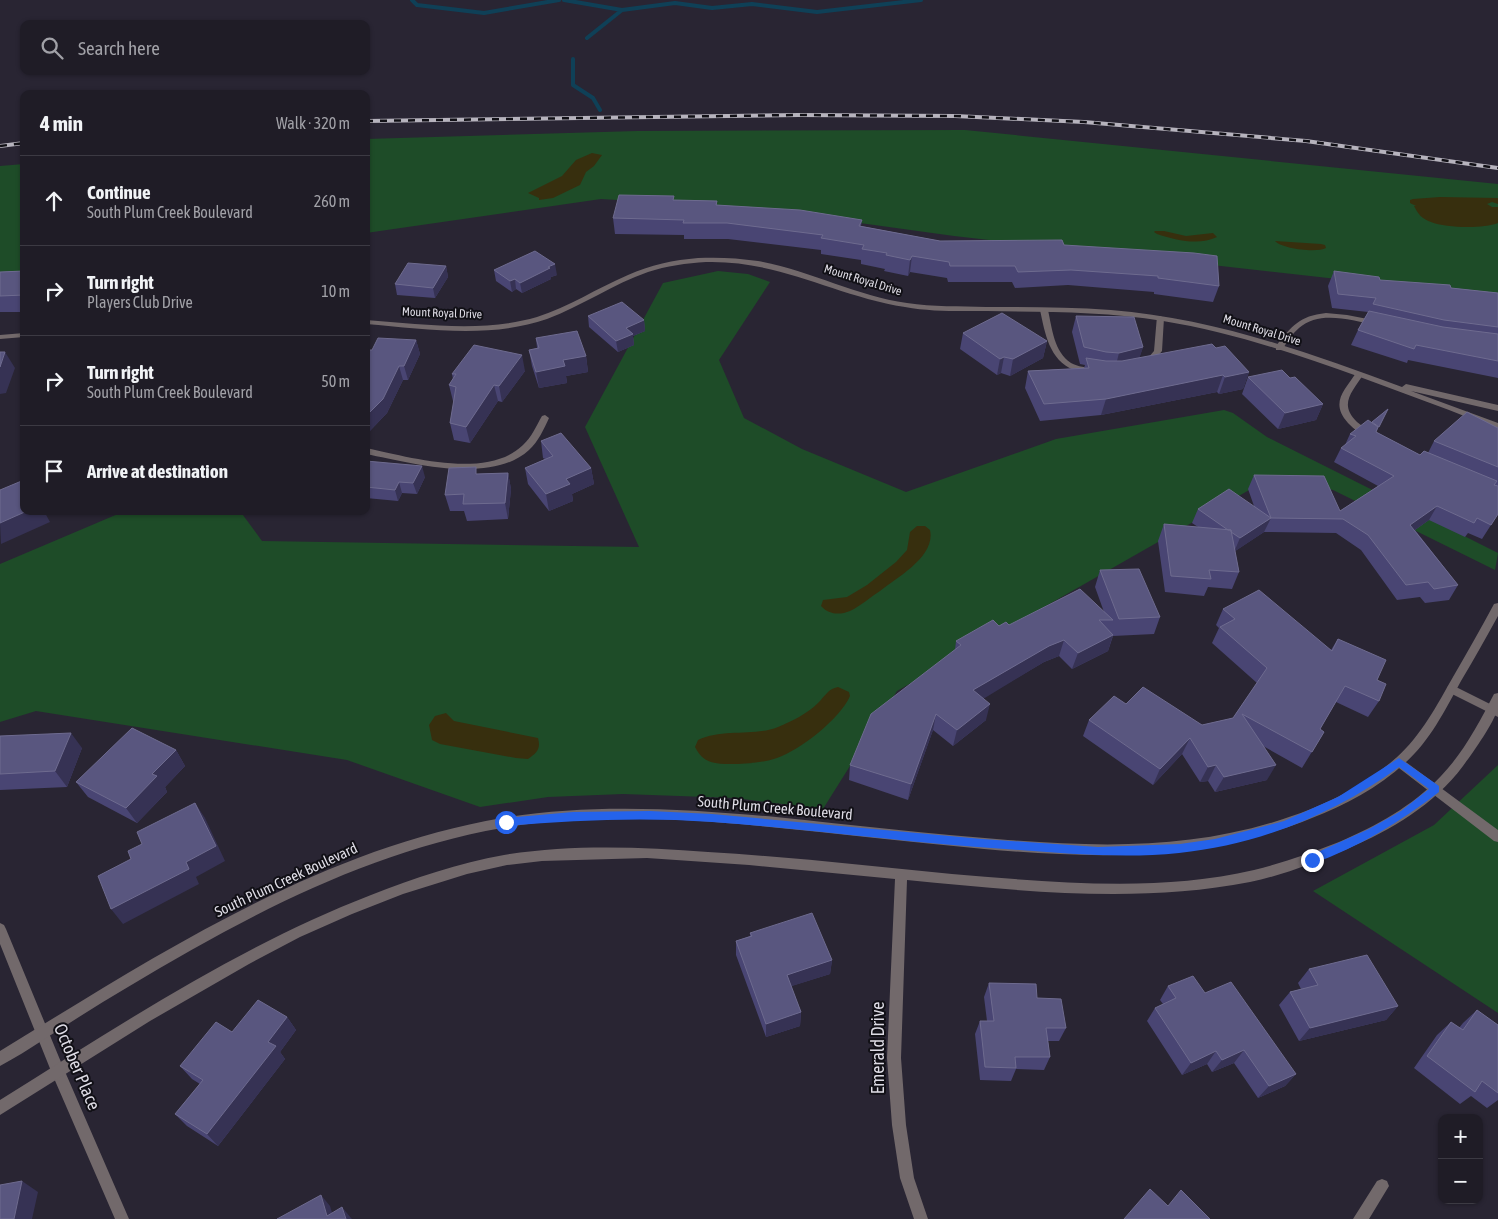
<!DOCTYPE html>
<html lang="en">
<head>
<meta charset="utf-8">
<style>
	body { margin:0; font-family:"Asap Condensed",sans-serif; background:#27252e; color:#f1f3f6 }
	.controls { position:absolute; right:15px; bottom:15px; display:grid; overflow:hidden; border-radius:10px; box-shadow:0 1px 4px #0004 }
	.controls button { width:45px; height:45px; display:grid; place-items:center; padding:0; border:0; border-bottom:1px solid #3c3a43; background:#1f1c26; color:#f1f3f6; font:25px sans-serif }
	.stop { position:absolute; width:15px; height:15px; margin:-11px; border:4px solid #2563eb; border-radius:50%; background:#fff }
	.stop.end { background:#2563eb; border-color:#fff; box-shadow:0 1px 5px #0008 }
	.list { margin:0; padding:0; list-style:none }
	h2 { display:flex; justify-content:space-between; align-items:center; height:65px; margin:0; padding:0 20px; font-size:21px }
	h2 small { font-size:16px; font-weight:400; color:#a1a1a7 }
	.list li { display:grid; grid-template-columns:32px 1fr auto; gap:15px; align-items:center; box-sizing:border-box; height:90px; padding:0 20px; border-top:1px solid #3c3a43 }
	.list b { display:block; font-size:19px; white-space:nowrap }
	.list p { margin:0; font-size:16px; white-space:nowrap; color:#a1a1a7 }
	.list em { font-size:16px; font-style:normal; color:#a1a1a7 }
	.icon { flex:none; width:28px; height:28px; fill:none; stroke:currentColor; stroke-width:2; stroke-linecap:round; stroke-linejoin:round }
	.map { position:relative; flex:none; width:1498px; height:1219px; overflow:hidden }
	.search { position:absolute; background:#1f1c26; box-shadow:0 1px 4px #0004; left:20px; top:20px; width:350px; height:55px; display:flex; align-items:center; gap:12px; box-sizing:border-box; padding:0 18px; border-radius:10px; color:#a1a1a7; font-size:19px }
	.panel { position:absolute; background:#1f1c26; box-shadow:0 1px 4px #0004; left:20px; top:90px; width:350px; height:425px; border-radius:10px }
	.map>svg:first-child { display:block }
</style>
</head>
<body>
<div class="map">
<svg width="1498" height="1219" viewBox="0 0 1498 1219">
	<rect width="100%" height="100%" fill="#292533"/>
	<path fill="#1e4c28" d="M965,130L1498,184V297L954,236L751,208L601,199L366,233V139L637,131Z
		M24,164V275H0V166Z
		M718,271L748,274L770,282L719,360L744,418L802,449L906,492L1056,439L1224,410L1233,413L1267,437L1498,553L1495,570L1333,490L1296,482L1258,485L897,691L823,809L735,798L623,794L548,797L480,807L347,760L36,711L0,722V564L125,511H240L262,541L639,547L585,427L663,283Z
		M1498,765V1013L1313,891L1434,825Z"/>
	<path fill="#372f0e" d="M592,153L602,155L594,166L586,172L580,185L553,198L539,200V198L528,193L562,176L576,160Z
		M1440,197L1498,198V204L1492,202L1487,204L1492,207H1498V223C1483,229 1446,228 1431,222C1422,219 1418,214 1414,206H1416L1410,203V200L1413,199Z
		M1155,231H1164L1186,236L1213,233L1217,237C1199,246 1175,240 1157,234L1154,232Z
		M1275,241L1321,244L1325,245L1326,248C1317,253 1282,249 1275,241Z
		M917,526H925L930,530C936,556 898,577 880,591C870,597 861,606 850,611C840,615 829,615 821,606L823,600L847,597L867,585L896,562L907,550L910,532Z
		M838,687L849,692L850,696C840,719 800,750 777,758C762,763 746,764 731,764C714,764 703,763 695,747L698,740C723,728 753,737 778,727C792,721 807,714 818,703C825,696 828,689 838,687Z
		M446,713L454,721L459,722L538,738C541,749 537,753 528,759L516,758L440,744L432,740L429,725L435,716Z"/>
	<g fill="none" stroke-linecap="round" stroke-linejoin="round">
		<path stroke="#0f4057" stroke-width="4" d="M412,0L417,5L484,13L559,0
			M564,0L622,10L675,3L712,8L752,4L817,12L921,0
			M587,38L622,10
			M573,59V85L593,98L600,110"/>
		<path fill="#72696b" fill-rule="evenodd" d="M1041,308H1047L1048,310C1052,328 1054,352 1071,363C1078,367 1086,367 1094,369V373C1088,374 1080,372 1074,370C1049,360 1045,333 1040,310Z
			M1326,313L1347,315L1378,321L1379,323L1375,325C1351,320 1319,310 1299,328C1292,334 1287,342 1282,350H1276V346C1292,326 1299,316 1326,313Z
			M1157,316H1160L1164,318L1162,351L1149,367H1146L1142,365L1154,351Z
			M1359,372L1363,375C1353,391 1338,404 1357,422C1362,426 1368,430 1372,435L1368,438C1361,435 1354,429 1348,423C1330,403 1344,391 1356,373Z
			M545,415L549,418C544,429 538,442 529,450C491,485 411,463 366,454V448C409,457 487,480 523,445C532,437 536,426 542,416Z
			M1452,685L1498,708V717L1448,692L1447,689L1448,686Z
			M1399,757L1498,830V842L1494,841L1395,765L1393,762L1395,759Z
			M0,923L4,925L6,929L63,1067L129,1219H115L53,1076L0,944Z
			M1382,1179L1387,1181L1389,1186L1369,1219H1353L1377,1181Z"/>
		<path fill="#72696b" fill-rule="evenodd" d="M698,258C718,257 738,258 758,261C809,270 856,296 907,303C933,307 960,306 986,307C1028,307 1070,307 1111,310C1212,318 1308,352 1402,387L1406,384L1498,405V411L1411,391L1498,423V429C1481,423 1465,416 1449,410C1355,376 1262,337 1163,321C1105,311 1046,312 987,311C960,311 932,312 905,307C835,296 779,260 706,262C687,263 666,266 648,272C613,284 582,306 547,319C489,339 426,329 366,324V320C423,324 482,333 537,317C569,307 597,288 628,275C650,265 674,260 698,258Z
			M24,333V337L0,339V335Z
			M1498,603V616C1486,638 1474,659 1461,681C1445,710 1430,741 1405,763C1378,788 1345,805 1312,818C1204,862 1098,859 984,849C909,842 834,833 760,826C674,818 587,813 502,828C366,852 245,917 128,987C99,1004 71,1022 43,1040C29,1049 15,1058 0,1066V1051C157,955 317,850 502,818C592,803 685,809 776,817C853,825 930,834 1008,840C1114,848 1210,849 1311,809C1341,797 1371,780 1396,758C1421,736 1437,705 1453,677C1467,653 1481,628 1494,604Z
			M1498,693C1498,697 1498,703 1498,708C1494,723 1472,754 1463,766C1434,805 1391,830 1347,849C1316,862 1284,875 1250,882C1137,904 1020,891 907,880L901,1058L906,1125L914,1178L928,1219H914L900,1178L892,1125L887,1058L895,879L749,865L647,858L542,861L507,865L467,874L403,894L352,914L300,937L249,964L150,1021L0,1115V1100C120,1025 239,946 371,895C414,878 459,863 504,855C571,844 641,847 708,852C790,857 871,866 952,874C1052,882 1156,893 1254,870C1283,863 1311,853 1339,842C1376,826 1413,806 1441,776C1464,752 1479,723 1494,694Z"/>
		<g stroke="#b6b3bd" stroke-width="4">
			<path id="rail" d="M366,121L799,115L955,116L1084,122L1306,141L1498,168
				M0,146L24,143"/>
		</g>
		<use href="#rail" stroke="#111016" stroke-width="2.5" stroke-dasharray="7" stroke-linecap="butt"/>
	</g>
	<path fill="#494573" d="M674,200L717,201V205L862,220L861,226L940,241L1064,245L1219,286L1213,302L1154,294V292L1068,285L1015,288L1012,282H948L947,278L910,272L908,276L884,271L885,269L861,264V260L821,254V250L728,239H684V235L615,234L613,218Z
		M446,266L448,277L435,298L397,295L395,284Z
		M494,270L557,275L551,277V279L522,293L516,289L512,292L496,281Z
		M24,271V312H0V272Z
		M1334,271L1380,280L1498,293V378L1408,360L1407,363L1351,345L1358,330L1368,312L1332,308L1328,286Z
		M588,316L644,320L645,331L633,336L634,345L618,352L589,327Z
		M1076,316L1143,347L1139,358L1216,348L1249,372L1243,389L1219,394L1217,392L1101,415L1040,421L1025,388L1028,371L1084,368L1085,365L1080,364L1072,332Z
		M963,333L1047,341L1043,358L1010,376L1001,373L997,375L960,349Z
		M536,338L586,356L588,372L566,376L567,383L539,388L532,366L529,350L537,348Z
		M416,340L420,354L408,380H403L387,413L366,435V350H372Z
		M525,371L502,402L498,401L470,443L454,440L450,423L454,401H453L449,385L453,379L452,374Z
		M1248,377L1290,378L1323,404L1316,420L1278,429L1242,394Z
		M1388,409L1376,432L1420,455L1428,453L1434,441L1498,428V514L1482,539L1468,533L1465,537L1429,520L1415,530L1458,585L1449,600L1425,603L1420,597L1397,600L1361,550L1336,533L1264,532L1235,551L1239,572L1232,589L1208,587L1204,596L1165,592L1158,541L1164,524L1198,527L1192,523L1198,509L1254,506L1248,489L1254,475L1340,511L1378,486L1334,462L1341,448L1345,445L1350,434L1372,422Z
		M541,441L591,468L594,484L572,494L573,501L549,511L528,484L525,468L545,459L543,458Z
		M366,461L425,477L417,494L402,493L398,501L366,498Z
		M508,473L511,489L508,519L467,521L464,511H450L445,495L478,474Z
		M1100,570L1160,617L1154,634L1113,636L1108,651L1072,669L1059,656L1044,662L983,698L986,720L953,746L933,730L908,800L849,780L850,765L955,650L956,641L999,626L1104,612L1095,587Z
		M1223,609L1331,650L1338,639L1377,680L1379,701L1368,717L1336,702L1320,729L1324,732L1302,768L1263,746L1267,780L1215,792L1208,781L1200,782L1182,754L1153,785L1083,736L1089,720L1126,704L1202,725L1233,718L1257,683L1212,643L1219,628L1216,625Z
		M0,736L82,748L67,787L0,790Z
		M176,750L185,766L165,787L167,792L137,823L88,797L76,782Z
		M750,933L832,960L830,974L791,986L801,1012L800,1026L766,1037L736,955V941L750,936Z
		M1309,969L1398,1006L1386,1020L1299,1041L1279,1005L1290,992L1301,989L1298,983Z
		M989,983L1037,998L1066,1028L1059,1041H1048L1050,1057L1044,1070L1016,1069L1011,1081L980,1080L975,1034L980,1021H987L984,997Z
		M1168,986L1205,993L1296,1074L1285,1086L1258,1098L1234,1063L1212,1072L1207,1064L1182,1075L1147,1021L1155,1008L1163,1004L1160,1000Z
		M1477,1010L1498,1025V1100L1487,1108L1471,1096L1460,1104L1414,1068L1437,1035L1451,1022L1459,1028L1463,1023Z
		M287,1017L296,1030L280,1052L285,1059L218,1146L187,1126L175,1114L200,1084L192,1079L180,1066L232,1032Z"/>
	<path fill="#363254" d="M912,256L910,272L908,276L910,260Z
		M555,264L557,275L551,277V279L522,293L520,283Z
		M446,266L448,277L435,298L433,288Z
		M515,279L516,289L512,292L510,281Z
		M644,320L645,331L633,336L634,345L618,352L616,341L626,328Z
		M416,340L420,354L408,380L404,366Z
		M1047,341L1043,358L1010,376L1013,359Z
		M1143,347L1138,363L1115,369L1119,353Z
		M5,352L15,368L6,393L0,394V367Z
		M522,355L525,371L502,402L499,386Z
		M586,356L588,372L566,376L567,383L539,388L536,372L563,360Z
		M1004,357L1001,373L997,375L1000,359Z
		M399,366L403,380L387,413L366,435V416Z
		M1249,372L1243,389L1219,394L1225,377Z
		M1223,375L1217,392L1101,415L1106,399Z
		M494,385L498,401L470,443L466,427Z
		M1323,404L1316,420L1278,429L1285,413Z
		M422,466L425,477L417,494L413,483Z
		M591,468L594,484L572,494L573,501L549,511L546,494L566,479Z
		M508,473L511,489L508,519L505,503Z
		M399,482L402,493L398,501L395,490Z
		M1437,506L1429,520L1402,539L1410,525Z
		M27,511H44L50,522L1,544L0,523Z
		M1271,518L1264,532L1234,552L1240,538Z
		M1113,635L1108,651L1072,669L1078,653Z
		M1064,640L1059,656L1044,662L970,707L973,690L1049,646Z
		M990,704L986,720L953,746L957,730Z
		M936,714L933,730L908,800L911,784Z
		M71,733L82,748L67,787L55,771Z
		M1190,738L1182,754L1153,785L1160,769Z
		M176,750L185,766L165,787L167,792L137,823L126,808L152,774Z
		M1216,765L1208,781L1200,782L1208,767Z
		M1276,765L1267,780L1215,792L1224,777Z
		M195,803L205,818L225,861L196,877L199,884L123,924L111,909L186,862Z
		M832,960L830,974L786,988L787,975Z
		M1398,1006L1386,1020L1299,1041L1310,1028Z
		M801,1012L800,1026L766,1037V1024Z
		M287,1017L296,1030L280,1052L285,1059L218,1146L207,1134L268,1042Z
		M1244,1050L1234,1063L1212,1072L1222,1060Z
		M1216,1051L1207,1064L1182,1075L1191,1063Z
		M1296,1074L1285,1086L1258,1098L1269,1086Z
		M22,1181L38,1192L32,1219H14Z
		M321,1195L330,1206L334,1219L327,1216Z
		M342,1207L351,1218L352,1219H346Z"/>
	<path fill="#59567f" stroke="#6e6b8f" d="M619,195L674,196L673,200L717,201L716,205L800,210L862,220L859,226L940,241L1062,240L1064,245L1194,253L1217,256L1219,286L1158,278V276L1071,270L1018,272L1015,266H950L949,262L912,256L910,260L886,255L887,253L862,249L864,245L821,238L823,235L727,223H683L684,220L613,218Z
		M535,251L555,264L548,267L550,268L520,283L515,279L510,281L494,270Z
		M408,263L446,266L433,288L395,284Z
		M24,271V295L0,296V272Z
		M1334,271L1379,277L1380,280L1450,285L1451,288L1498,293V327L1444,320L1373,304L1376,298L1338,294Z
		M622,302L644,320L626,328L633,334L616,341L588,316Z
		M1369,311L1443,327L1498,334V361L1416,345L1414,349L1358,330Z
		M1002,313L1047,341L1013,359L1004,357L1000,359L963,333Z
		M1076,316L1134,317L1143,347L1119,353L1106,352L1084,347Z
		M577,331L586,356L563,360L565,366L536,372L529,350L539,348L536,338Z
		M378,338L416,340L404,366H399L383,399L366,416V350H372Z
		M1212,344L1216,348L1225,346L1249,372L1225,377L1223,375L1106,399L1044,404L1028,371L1089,368L1086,358L1106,361H1122Z
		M474,345L522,355L499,386L494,385L466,427L450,423L456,387L449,385L456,374H452Z
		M0,352H5L0,367Z
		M1282,370L1290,378L1295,377L1323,404L1285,413L1248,377Z
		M1388,409L1379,427L1372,422Z
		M1467,412L1498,428V467L1434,441Z
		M1368,420L1378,427L1376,432L1420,455L1424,451L1497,481L1494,485L1498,486V514L1491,525L1477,518L1474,523L1437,506L1410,525L1458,585L1434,589L1428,582L1406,585L1368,535L1343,519L1271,518L1240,538L1231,532V530H1228L1198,509L1229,489L1271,518L1254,475L1324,476L1340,511L1394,476L1341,448L1356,436L1350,434Z
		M561,433L591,468L566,479L570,484L546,494L525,468L553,456L541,441Z
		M366,461L422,466L413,483L399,482L395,490L366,487Z
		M476,467V474L508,473L505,503L463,504L464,494L445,495L449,468Z
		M24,480V511H27L0,523V490Z
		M1164,524L1231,530L1239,572L1209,570L1211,579L1171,576Z
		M1139,569L1160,617L1119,619L1100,570Z
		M1080,589L1113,620H1099L1113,635L1078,653L1064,640L1049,646L973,690L990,704L957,730L936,714L911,784L850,765L871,714L961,645L956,641L993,620L999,626L1006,622L1009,625Z
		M1259,590L1332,651L1338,639L1386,660L1377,680L1386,684L1379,701L1345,686L1320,729L1324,732L1312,752L1242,714L1276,765L1224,777L1216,765L1208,767L1190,738L1160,769L1089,720L1114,696L1126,704L1143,687L1202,725L1233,718L1267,668L1220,627L1235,619L1223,609Z
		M132,728L176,750L152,774L157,776L126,808L76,782Z
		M71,733L55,771L0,774V736Z
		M195,803L216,846L186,862L189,869L111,909L98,876L131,859L128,851L142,844L137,832Z
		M812,913L832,960L787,975L801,1012L766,1024L736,941L752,936L750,933Z
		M1367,955L1398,1006L1310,1028L1290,992L1318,985L1309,969Z
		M1193,976L1205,993L1231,982L1296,1074L1269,1086L1244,1050L1222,1060L1216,1051L1191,1063L1155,1008L1176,998L1168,986Z
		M989,983L1036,984L1037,998L1061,999L1066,1028H1046L1050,1057H1015L1016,1068L985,1067L980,1021H994Z
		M258,1000L287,1017L268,1042L276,1046L207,1134L175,1114L203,1080L180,1066L216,1022L232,1032Z
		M1477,1010L1498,1025V1093L1482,1081L1475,1092L1427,1056L1451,1022L1463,1030Z
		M22,1181L14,1219H0V1185Z
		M1150,1189L1168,1206L1181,1190L1210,1219H1124Z
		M321,1195L327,1216L342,1207L346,1219H277Z"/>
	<path fill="#2563eb" d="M1399,758L1439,786V792C1400,822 1359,847 1312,864L1309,863V856L1369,829L1401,811L1429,789L1399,767C1335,814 1258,845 1179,853C1121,859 1063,853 1005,849C907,843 810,829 712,822C643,817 575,820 506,826L501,822L506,818L573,812L650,811L712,814L982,839L1098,847L1180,844L1215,839L1284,821L1338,797Z"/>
	<g text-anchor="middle" stroke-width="4" stroke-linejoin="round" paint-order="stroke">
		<g font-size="12" fill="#dedce5" stroke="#111016">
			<text transform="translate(863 280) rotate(17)" y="4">Mount Royal Drive</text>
			<text transform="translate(442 313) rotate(2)" y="4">Mount Royal Drive</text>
			<text transform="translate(1262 330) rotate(17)" y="4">Mount Royal Drive</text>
		</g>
		<g font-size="15" fill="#dedce5" stroke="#111016">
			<text transform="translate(775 808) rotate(5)" y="5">South Plum Creek Boulevard</text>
			<text transform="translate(286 880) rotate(-25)" y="5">South Plum Creek Boulevard</text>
		</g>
		<g font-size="18" fill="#dedce5" stroke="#111016">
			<text transform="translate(878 1048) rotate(-90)" y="6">Emerald Drive</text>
			<text transform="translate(77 1067) rotate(67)" y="6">October Place</text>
		</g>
	</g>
</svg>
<div class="controls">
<button>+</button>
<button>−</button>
</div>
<div class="stop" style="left:506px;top:822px"></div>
<div class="stop end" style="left:1312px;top:860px"></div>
<div class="search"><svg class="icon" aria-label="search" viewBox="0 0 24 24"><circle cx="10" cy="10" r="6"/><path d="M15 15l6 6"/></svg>Search here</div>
<section class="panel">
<h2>4 min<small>Walk · 320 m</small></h2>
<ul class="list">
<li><svg class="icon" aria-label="ahead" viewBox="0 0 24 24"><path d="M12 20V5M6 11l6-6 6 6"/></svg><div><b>Continue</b><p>South Plum Creek Boulevard</p></div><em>260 m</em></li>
<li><svg class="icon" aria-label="right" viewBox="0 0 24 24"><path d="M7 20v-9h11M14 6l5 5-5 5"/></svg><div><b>Turn right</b><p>Players Club Drive</p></div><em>10 m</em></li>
<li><svg class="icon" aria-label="right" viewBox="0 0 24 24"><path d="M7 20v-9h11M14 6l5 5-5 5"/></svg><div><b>Turn right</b><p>South Plum Creek Boulevard</p></div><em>50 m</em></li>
<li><svg class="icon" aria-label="arrive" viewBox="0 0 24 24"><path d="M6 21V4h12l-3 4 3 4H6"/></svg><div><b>Arrive at destination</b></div></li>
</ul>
</section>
</div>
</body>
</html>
